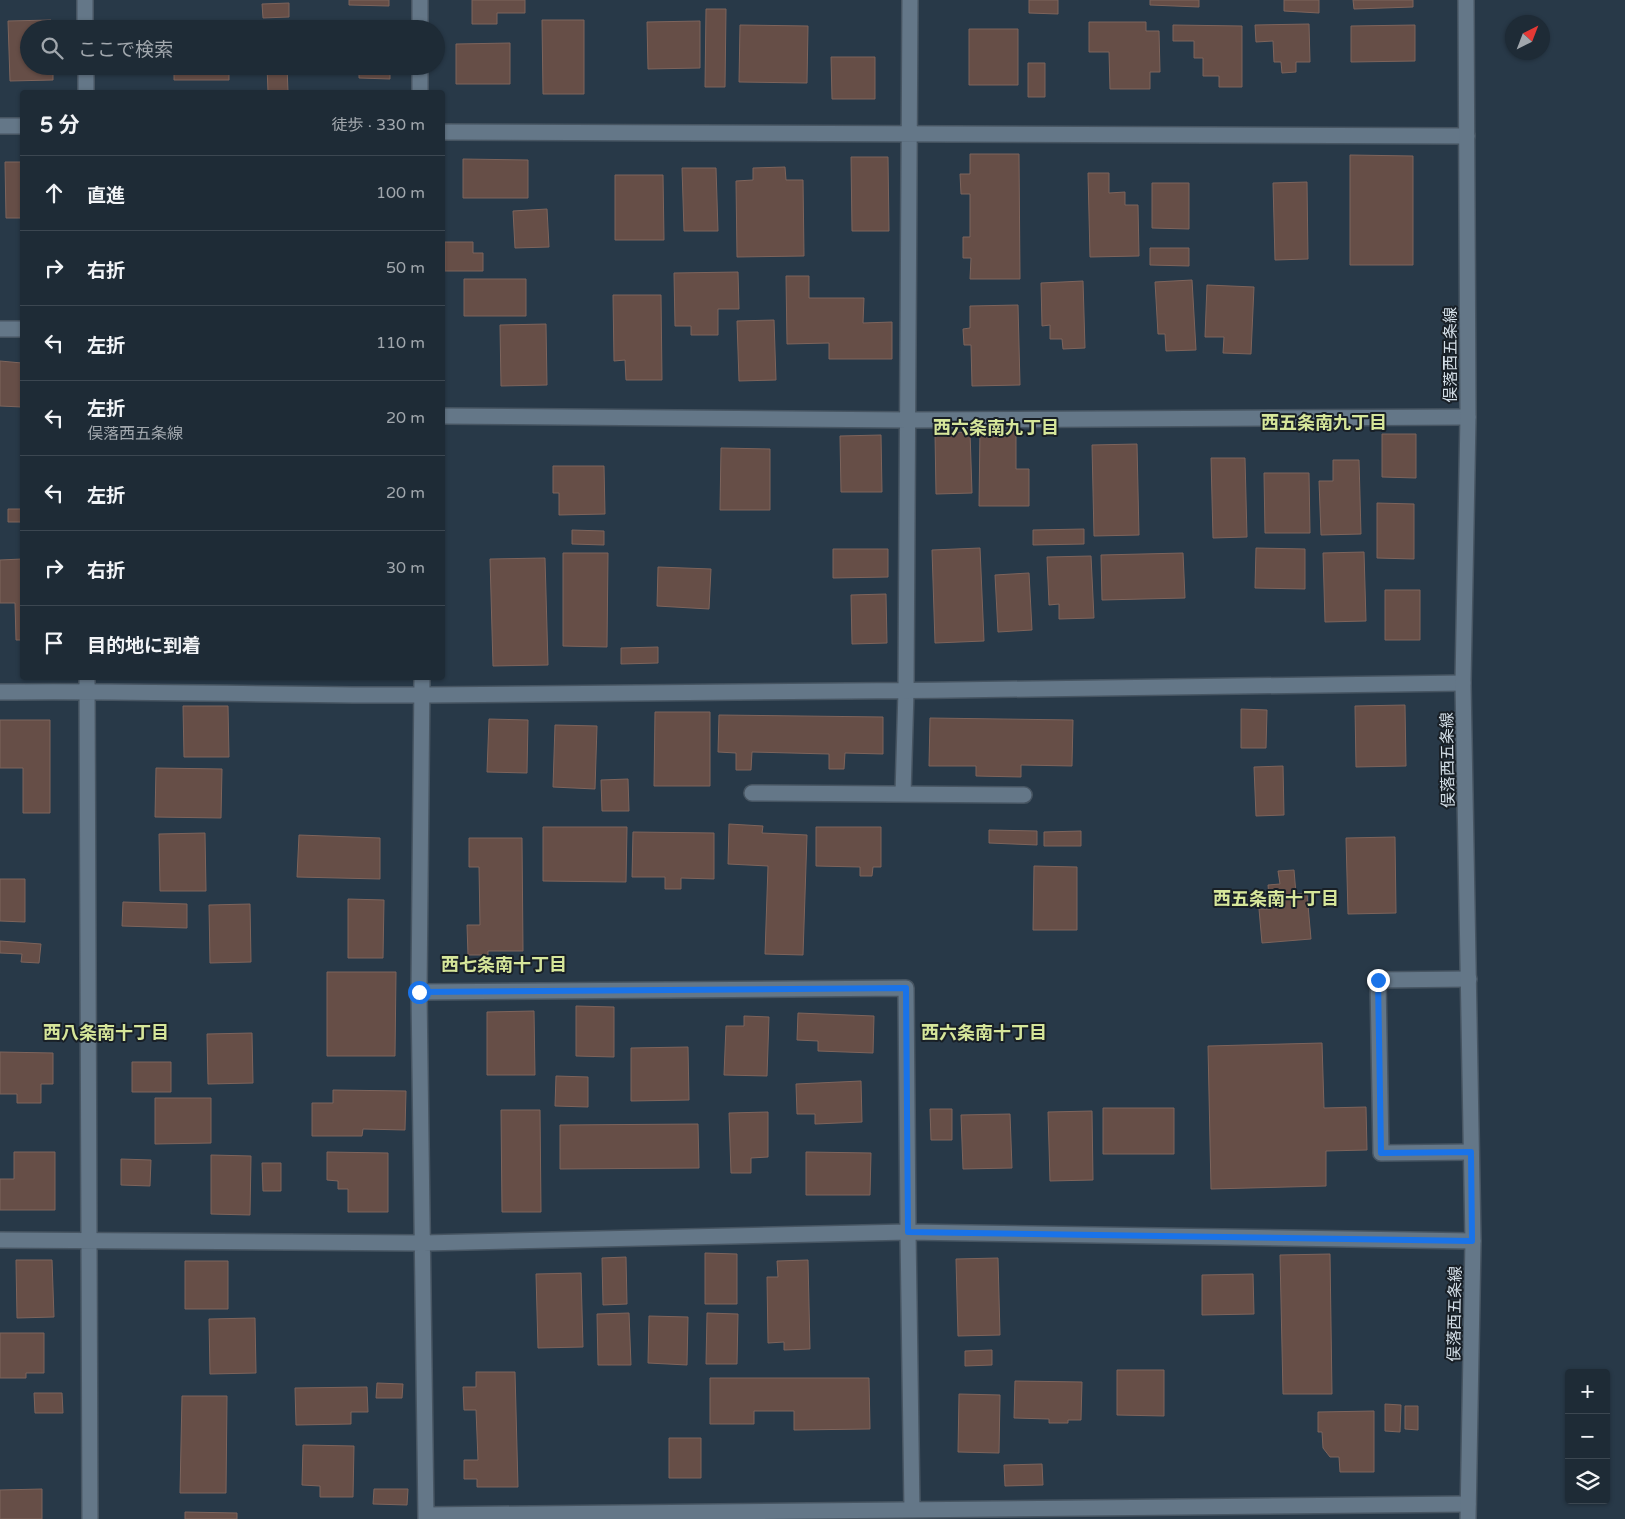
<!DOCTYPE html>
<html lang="ja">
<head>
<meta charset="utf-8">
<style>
	body { margin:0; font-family:"Varela Round","Noto Sans JP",sans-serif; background:#26333e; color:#f1f3f6 }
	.controls { position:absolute; right:15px; bottom:15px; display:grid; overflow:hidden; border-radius:5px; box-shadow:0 1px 4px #0004 }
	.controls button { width:45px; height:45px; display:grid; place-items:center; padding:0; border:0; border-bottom:1px solid #3c4751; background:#1e2b36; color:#f1f3f6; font:25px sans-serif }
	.compass { position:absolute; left:1505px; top:15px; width:45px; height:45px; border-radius:50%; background:#1e2b36; box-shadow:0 1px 4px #0004; rotate:42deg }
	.stop { position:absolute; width:15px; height:15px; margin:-11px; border:4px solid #1a73e8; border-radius:50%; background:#fff }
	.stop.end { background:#1a73e8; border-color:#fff; box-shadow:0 1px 5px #0008 }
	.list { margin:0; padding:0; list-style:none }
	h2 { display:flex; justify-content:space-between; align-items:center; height:65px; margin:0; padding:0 20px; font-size:21px }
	h2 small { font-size:16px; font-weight:400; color:#a1a7ad }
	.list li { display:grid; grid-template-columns:32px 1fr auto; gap:15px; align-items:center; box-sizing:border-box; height:75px; padding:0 20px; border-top:1px solid #3c4751 }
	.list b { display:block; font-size:19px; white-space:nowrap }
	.list p { margin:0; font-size:16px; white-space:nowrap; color:#a1a7ad }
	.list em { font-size:16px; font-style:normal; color:#a1a7ad }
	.icon { flex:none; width:28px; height:28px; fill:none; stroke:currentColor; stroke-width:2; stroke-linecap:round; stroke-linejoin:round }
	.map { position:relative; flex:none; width:1625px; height:1519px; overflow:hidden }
	.search { position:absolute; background:#1e2b36; box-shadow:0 1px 4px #0004; left:20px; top:20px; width:425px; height:55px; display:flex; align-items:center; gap:12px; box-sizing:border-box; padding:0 18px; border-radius:28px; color:#a1a7ad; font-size:19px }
	.panel { position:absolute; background:#1e2b36; box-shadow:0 1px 4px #0004; left:20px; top:90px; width:425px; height:590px; border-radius:5px }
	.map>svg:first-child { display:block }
</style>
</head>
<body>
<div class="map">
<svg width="1625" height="1519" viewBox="0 0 1625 1519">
	<rect width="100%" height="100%" fill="#283948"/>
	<path fill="#664e47" stroke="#7d645c" d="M349,0H389V6L349,5Z
		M472,0H525V13H497V24H472Z
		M1029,0H1058V14L1029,13Z
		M1150,0H1199V7L1150,5Z
		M1284,0H1319V13L1284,11Z
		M1353,0H1413V7L1354,9Z
		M289,3V17L263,18L262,4Z
		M706,9H726L725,87H705Z
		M51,20V29H29V66H53V80L10,81L8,21Z
		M542,20H584V94H543Z
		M700,21V68L648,69L647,22Z
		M1089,22H1146V31H1159L1160,72H1150V89H1110L1109,52H1089Z
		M229,24V29H174V25Z
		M1309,24L1310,62H1296V72L1282,73L1281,62H1274L1273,41L1256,42L1255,25Z
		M334,25H390V29H334Z
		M740,25L808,26L807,83L739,82Z
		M1173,25L1242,26V87H1219V76H1203V58H1194V41H1173Z
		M1415,25V61L1351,62V26Z
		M969,29H1018V85H969Z
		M510,43V84H456V44Z
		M831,57H875V99H832Z
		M1028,63H1045V97H1028Z
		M174,66H229V80H174Z
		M267,66H287L288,92H268Z
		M334,66H390V79L359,78V67Z
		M970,154H1019L1020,279H970L971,258H963V237H970V194H961L960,174H970Z
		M1350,155L1413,156V265H1350Z
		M851,157H888L889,231H852Z
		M463,159L528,160V198H463Z
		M5,162H22V218H6Z
		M785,167L786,180H803L804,256L737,257L736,181L753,180V168Z
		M682,168H716L718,231H684Z
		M1088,173H1109V193L1125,192V205H1138L1139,256L1090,257Z
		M615,175H663L664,240H615Z
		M1307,182L1308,259L1275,260L1273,183Z
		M1152,183H1189V229L1152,228Z
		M547,209L549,247L515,248L513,211Z
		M445,242H473V253H483V271H445Z
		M1150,248H1189V266L1150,265Z
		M738,272L739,309H718V335H691V326H675L674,273Z
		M786,276H809V298H864L863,323L892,322V359H829V343L787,344Z
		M464,279H526V316H464Z
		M1192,280L1196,350L1166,351L1165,334H1158L1155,282Z
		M1083,281L1085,348L1063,349L1062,339H1050V325L1042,326L1041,283Z
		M1207,285L1254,287L1251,354L1223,353L1224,337H1205Z
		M613,295H661L662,380H626L625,360L614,361Z
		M1018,305L1020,385L972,386L971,345H964L963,329L970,328V306Z
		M774,320L776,380L739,381L737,321Z
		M546,324L547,385L501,386L500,325Z
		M0,361L22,363V421H21L22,407L0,406Z
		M980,430L1016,431V469H1029V506H979Z
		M970,432L972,493L936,494L935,433Z
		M1382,434H1416V478L1382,477Z
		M881,435L882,492H841L840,436Z
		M1137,444L1139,535L1094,536L1092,445Z
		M721,448L770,449V510H720Z
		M1211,458H1245L1247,537L1213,538Z
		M1333,460H1359L1361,534L1321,535L1319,481H1333Z
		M553,466H604L605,514L559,515V493H553Z
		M1264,473H1309L1310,533H1265Z
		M1377,503L1414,504V559L1377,558Z
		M8,509H22V522H8Z
		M1084,529V544L1033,545V530Z
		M572,530L604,531V545L572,544Z
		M980,548L984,641L935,643L932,550Z
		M1256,548L1305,549V589L1255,588Z
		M833,549H888V577L833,578Z
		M1364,552L1366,621L1325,622L1323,553Z
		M563,553H608L607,647L563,646Z
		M1183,553L1185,598L1102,600L1101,555Z
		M1091,556L1094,618L1059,619V604L1049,605L1047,557Z
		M545,558L548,665L493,666L490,559Z
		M22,559V640H16L15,603H0V560Z
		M658,567L711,569L709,609L657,606Z
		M1029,573L1032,630L998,632L995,575Z
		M1385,590H1420V640H1385Z
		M886,594L887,643L852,644L851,595Z
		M658,647V663L621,664V648Z
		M1405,705L1406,766L1356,767L1355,706Z
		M183,706H228L229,757H184Z
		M1241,709L1267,710L1266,748H1241Z
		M655,712H710V786H654Z
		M719,715L883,717V754L845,753L844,769H829V754L752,752L751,770H736V753L718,752Z
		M930,718L1073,720L1072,766L1021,765V777L976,776V766H929Z
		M489,719L528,720L527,773L487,772Z
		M0,720H50V813H23V768H0Z
		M555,725L597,726L595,789L553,787Z
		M1283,766L1284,815L1256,816L1254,767Z
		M156,768L222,769L221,818L155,817Z
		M628,779L629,811H602L601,780Z
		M729,824L763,826L762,833L807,835L803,955L765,954L768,866L728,864Z
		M543,827H627L626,882L543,881Z
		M816,827H881V867H873L872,876H860V867L816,866Z
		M989,830L1037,831V845L989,843Z
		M1081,831V846H1044V832Z
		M633,832L714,833V879L681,878V889H665V877H632Z
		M205,833L206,891H160L159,834Z
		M299,835L380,838V879L297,877Z
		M1395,837L1396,913L1348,914L1346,838Z
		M469,838H522L523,951H488V955H468L467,925H480L479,867H469Z
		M1034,866L1077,867V930H1033Z
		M1294,870L1296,894H1307L1311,939L1262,943L1259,909H1270L1268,885L1280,884L1278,871Z
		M0,879H25V922L0,921Z
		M348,899L384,900L383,958H348Z
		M123,902L187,904V928L122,926Z
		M250,904L251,962L210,963L209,905Z
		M0,941L41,944L39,963L21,962L22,954L0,953Z
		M327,972H396L395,1056H327Z
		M576,1006L614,1007V1057L576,1056Z
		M534,1011L535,1075H487V1012Z
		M798,1013L874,1016L873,1053L818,1051V1041L797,1040Z
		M744,1016L769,1017L767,1076L724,1075L726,1026H744Z
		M252,1033L253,1083L208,1084L207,1034Z
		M1322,1043L1324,1108L1366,1107L1367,1150L1326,1151V1186L1211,1189L1208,1046Z
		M688,1047L689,1100L631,1101V1048Z
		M0,1052L53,1053V1084H41V1103H17V1094H0Z
		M132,1062H171V1092H132Z
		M556,1076L588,1077V1107L555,1106Z
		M861,1081L862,1122L815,1124V1114H797L796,1084Z
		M333,1090L406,1091L405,1130L363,1129L362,1136H312V1103H333Z
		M155,1098H211V1143L155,1144Z
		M1103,1108H1174V1154H1103Z
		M930,1109H952V1140H931Z
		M501,1110H540L541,1212H502Z
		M1092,1111L1093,1180L1050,1181L1048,1112Z
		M768,1112V1157L751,1158V1173H731L729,1113Z
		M1010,1114L1012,1168L963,1169L961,1115Z
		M698,1124L699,1168L560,1169V1125Z
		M14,1152H55V1210H0V1179H14Z
		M327,1152L388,1153V1212H348V1189H338V1181L327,1180Z
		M806,1152L871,1153L870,1195H806Z
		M211,1155L251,1156L250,1215L211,1214Z
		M121,1159L151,1160L150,1186L121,1185Z
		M262,1163H281V1191H263Z
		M705,1253L737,1254V1304H705Z
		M1330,1254L1332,1394H1283L1280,1255Z
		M626,1257L627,1304L603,1305L602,1258Z
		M998,1258L1000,1335L958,1336L956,1259Z
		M16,1260H52L54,1317L17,1318Z
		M808,1260L810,1349L784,1350V1342L768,1343L767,1277H778L777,1261Z
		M185,1261H228V1309H185Z
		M581,1273L583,1347L538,1348L536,1274Z
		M1253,1274L1254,1314L1202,1315V1275Z
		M629,1313L631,1365H598L597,1314Z
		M707,1313L738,1314L737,1364H706Z
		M649,1316L688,1317L687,1365L648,1363Z
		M255,1318L256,1373L210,1374L209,1319Z
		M0,1333H44V1373H26V1378H0Z
		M992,1350V1365L965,1366V1351Z
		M1117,1370H1164V1416L1117,1415Z
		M476,1372H515L518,1487H477V1479H464V1460H478L476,1410H464L463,1387H476Z
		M710,1378H869L870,1429L794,1430V1411H754V1424H710Z
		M1015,1381L1082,1382L1081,1420H1068V1423H1049V1419L1014,1418Z
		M377,1383L403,1384L402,1398H376Z
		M367,1387L368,1412H351V1424L296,1425L295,1388Z
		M34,1393H62L63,1413H35Z
		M959,1394L1000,1395L999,1453L958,1452Z
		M182,1396H227L226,1493H180Z
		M1385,1404L1401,1405L1400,1432L1385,1431Z
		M1405,1406H1418V1430L1405,1429Z
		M1374,1411V1472H1340L1339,1457H1330L1323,1448L1322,1432H1318V1412Z
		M669,1438H701V1478H669Z
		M303,1445L354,1446L353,1497H320V1486L302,1485Z
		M1042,1464L1043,1485L1005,1486L1004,1465Z
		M42,1489V1519H0V1490Z
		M374,1489H408L407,1505L373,1504Z
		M185,1512L237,1513V1519H185Z"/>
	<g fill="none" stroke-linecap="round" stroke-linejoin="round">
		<g stroke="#475562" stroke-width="18">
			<path id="lane" d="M752,793L1024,795
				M903,794L906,691
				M1469,979L1378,980L1381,1153L1471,1152"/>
		</g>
		<g stroke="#475562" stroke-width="18">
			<path id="street" d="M85,0V29
				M420,0V29
				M86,66V92
				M420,66V92
				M0,126H22
				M442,132L1467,136
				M0,329H22
				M442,416L908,420L1468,417
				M87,678L90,1519
				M422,678L419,992L426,1519
				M906,691L910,0
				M0,692C142,690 284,696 426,695C772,693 1117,688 1463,683
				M419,992L906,988L908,1232L912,1510
				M0,1240L423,1243L908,1232L1473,1241
				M426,1515L1468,1504"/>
		</g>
		<g stroke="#475562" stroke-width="18">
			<path id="secondary" d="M1466,0L1468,417L1463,683L1473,1241L1468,1519"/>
		</g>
		<use href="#lane" stroke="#647788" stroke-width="15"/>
		<use href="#street" stroke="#647788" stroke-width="15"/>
		<use href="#secondary" stroke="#647788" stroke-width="15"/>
	</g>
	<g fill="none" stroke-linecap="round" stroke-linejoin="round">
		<path stroke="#1a73e8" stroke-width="6" d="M419,992L906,988L908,1232L1472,1241L1471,1152L1381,1153L1378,980"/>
	</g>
	<g text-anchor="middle" stroke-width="4" stroke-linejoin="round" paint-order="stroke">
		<g font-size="16" fill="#d4dfe8" stroke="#181f26">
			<text transform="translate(1450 355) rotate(-90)" y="6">俣落西五条線</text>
			<text transform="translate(1447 760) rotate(-91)" y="6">俣落西五条線</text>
			<text transform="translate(1454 1314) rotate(-89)" y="6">俣落西五条線</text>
		</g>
		<g font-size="18" font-weight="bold" fill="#d6e69a" stroke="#181f26">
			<text x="1324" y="429">西五条南九丁目</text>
			<text x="996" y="434">西六条南九丁目</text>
			<text x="1276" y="905">西五条南十丁目</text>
			<text x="504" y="971">西七条南十丁目</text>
			<text x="106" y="1039">西八条南十丁目</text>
			<text x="984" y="1039">西六条南十丁目</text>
		</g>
	</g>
</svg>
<div class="controls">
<button>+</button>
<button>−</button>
<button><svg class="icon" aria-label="layers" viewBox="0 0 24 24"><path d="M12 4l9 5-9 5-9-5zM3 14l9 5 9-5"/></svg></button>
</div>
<svg class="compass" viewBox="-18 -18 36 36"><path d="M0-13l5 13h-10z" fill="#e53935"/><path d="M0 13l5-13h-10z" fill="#a1a7ad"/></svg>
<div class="stop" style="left:419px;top:992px"></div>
<div class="stop end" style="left:1378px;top:980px"></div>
<div class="search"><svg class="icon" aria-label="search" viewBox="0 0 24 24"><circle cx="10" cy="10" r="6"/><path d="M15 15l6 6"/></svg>ここで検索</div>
<section class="panel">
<h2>5 分<small>徒歩 · 330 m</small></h2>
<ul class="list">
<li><svg class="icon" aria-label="ahead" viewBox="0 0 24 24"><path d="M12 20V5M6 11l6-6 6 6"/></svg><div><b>直進</b></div><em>100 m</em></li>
<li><svg class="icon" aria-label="right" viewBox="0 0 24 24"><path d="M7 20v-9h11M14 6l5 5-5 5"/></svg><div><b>右折</b></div><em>50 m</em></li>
<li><svg class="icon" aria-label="left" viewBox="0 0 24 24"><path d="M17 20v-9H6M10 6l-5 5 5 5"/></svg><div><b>左折</b></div><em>110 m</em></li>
<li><svg class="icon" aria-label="left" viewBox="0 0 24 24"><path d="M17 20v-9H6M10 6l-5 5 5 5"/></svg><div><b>左折</b><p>俣落西五条線</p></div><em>20 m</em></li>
<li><svg class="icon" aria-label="left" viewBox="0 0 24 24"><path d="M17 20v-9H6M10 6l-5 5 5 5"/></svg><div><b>左折</b></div><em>20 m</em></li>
<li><svg class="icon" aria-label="right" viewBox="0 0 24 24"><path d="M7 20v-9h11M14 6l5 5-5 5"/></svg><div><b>右折</b></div><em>30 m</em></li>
<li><svg class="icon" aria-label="arrive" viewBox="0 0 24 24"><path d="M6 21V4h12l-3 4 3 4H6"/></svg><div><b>目的地に到着</b></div></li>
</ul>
</section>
</div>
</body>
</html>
